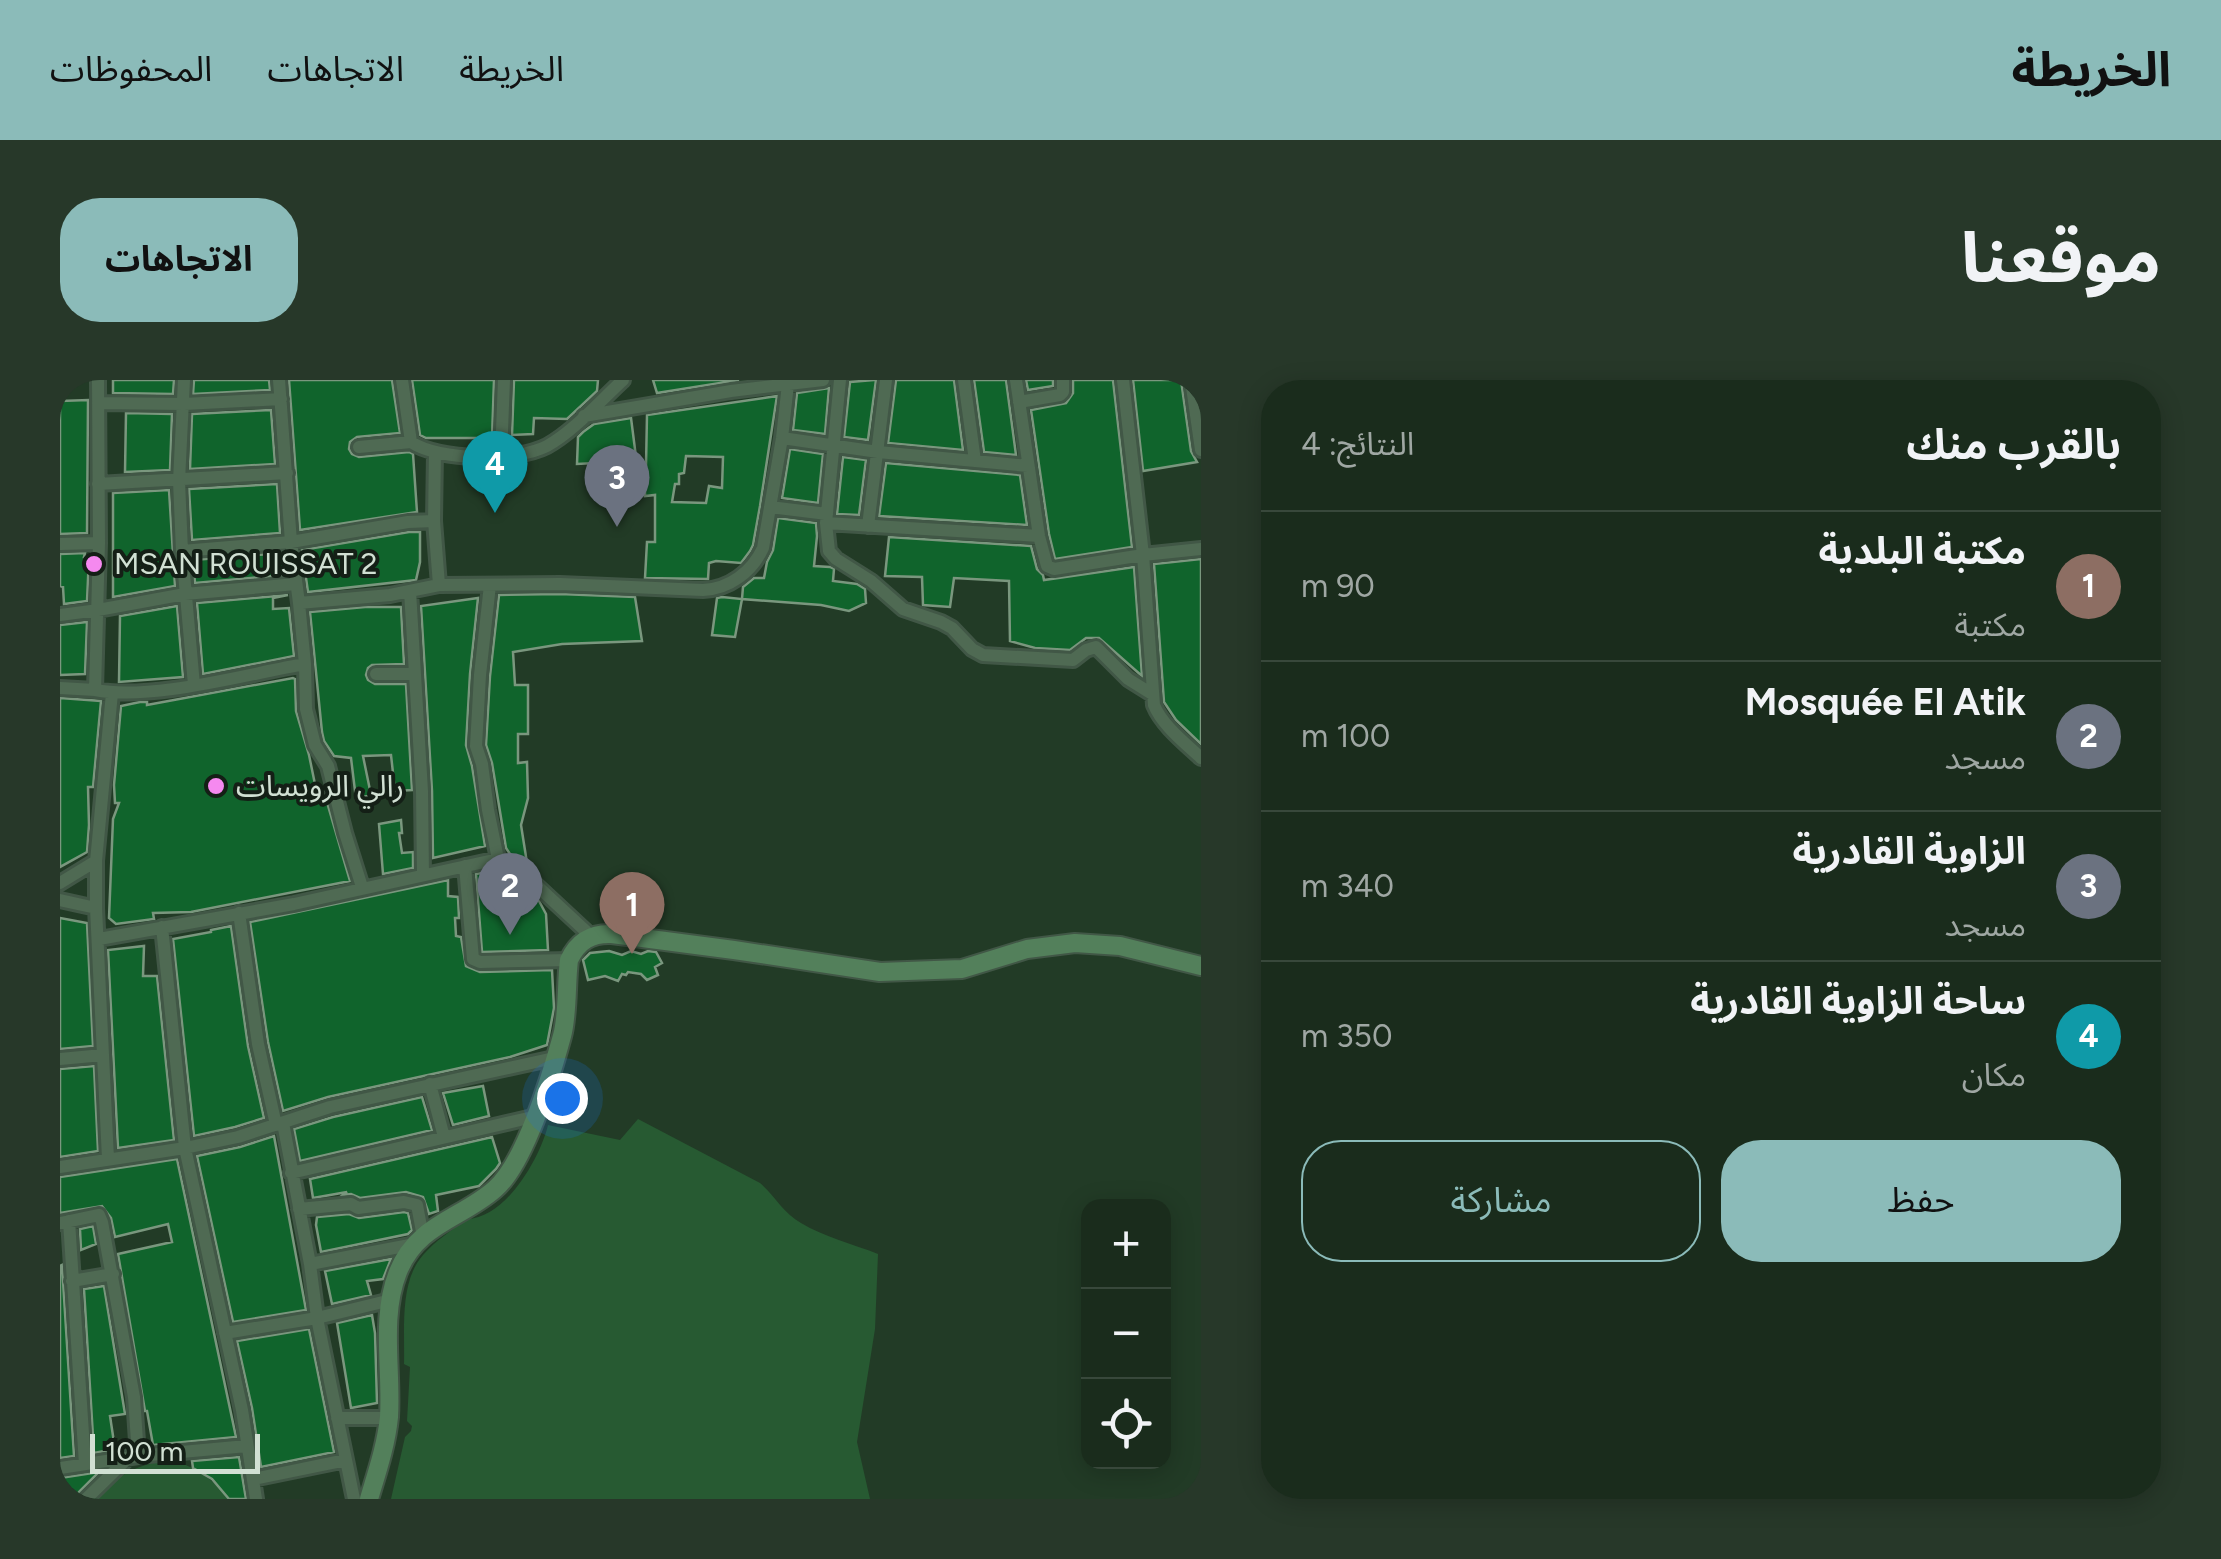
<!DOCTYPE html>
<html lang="ar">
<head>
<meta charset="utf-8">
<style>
	body { margin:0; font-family:Figtree,"Noto Sans Arabic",sans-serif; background:#273829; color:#f1f3f6; direction:rtl }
	.controls { position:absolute; right:30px; bottom:30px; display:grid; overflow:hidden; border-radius:20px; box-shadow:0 5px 25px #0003 }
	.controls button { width:90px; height:90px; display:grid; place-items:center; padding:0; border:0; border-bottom:2px solid #38483b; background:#1a2c1c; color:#f1f3f6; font:50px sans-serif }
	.scale { position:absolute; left:30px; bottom:25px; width:170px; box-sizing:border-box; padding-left:10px; border:5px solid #d1e0d3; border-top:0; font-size:28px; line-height:35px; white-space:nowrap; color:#d1e0d3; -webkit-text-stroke:8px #141f16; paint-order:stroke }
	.you { position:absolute; left:502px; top:718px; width:35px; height:35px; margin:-25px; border:8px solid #fff; border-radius:50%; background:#1a73e8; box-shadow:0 0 0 15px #1a73e833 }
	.badge { display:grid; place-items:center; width:65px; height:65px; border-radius:50%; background:#8bbbb9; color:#fff; font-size:32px; font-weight:700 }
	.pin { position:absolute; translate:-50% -82px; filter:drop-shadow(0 2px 5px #0008) }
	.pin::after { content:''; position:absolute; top:52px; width:35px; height:30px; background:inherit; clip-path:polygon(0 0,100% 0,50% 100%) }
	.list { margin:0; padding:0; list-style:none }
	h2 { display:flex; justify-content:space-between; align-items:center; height:130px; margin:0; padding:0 40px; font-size:42px }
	h2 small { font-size:32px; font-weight:400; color:#9fa7a3 }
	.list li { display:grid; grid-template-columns:65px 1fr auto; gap:30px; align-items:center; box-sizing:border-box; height:150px; padding:0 40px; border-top:2px solid #38483b }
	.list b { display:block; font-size:38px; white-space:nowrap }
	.list p { margin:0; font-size:32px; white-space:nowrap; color:#9fa7a3 }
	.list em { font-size:32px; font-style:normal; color:#9fa7a3 }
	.actions { display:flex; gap:20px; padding:30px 40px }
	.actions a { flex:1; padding:22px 0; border:2px solid #8bbbb9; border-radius:40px; text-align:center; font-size:35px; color:#8bbbb9 }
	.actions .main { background:#8bbbb9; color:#111 }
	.icon { flex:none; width:55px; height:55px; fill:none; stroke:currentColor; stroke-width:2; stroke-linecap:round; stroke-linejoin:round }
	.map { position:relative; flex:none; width:1141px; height:1119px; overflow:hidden; direction:ltr; border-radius:40px }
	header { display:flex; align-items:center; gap:60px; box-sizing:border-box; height:140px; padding:0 50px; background:#8bbbb9; color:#111 }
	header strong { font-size:48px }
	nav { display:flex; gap:55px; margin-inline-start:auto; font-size:35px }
	.intro { display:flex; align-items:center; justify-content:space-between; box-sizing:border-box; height:240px; padding:0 60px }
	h1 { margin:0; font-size:70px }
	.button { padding:25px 45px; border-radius:40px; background:#8bbbb9; color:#111; font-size:35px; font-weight:700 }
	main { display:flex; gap:60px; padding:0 60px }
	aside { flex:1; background:#1a2c1c; border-radius:40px; box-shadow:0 5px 25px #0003 }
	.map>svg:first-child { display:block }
</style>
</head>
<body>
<header>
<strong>الخريطة</strong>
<nav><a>الخريطة</a><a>الاتجاهات</a><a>المحفوظات</a></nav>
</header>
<div class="intro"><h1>موقعنا</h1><a class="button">الاتجاهات</a></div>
<main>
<aside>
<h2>بالقرب منك<small>النتائج: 4</small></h2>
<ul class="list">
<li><span class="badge" style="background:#8d6e63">1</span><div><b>مكتبة البلدية</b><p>مكتبة</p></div><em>90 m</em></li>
<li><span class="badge" style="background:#6b7280">2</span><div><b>Mosquée El Atik</b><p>مسجد</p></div><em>100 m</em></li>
<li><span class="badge" style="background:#6b7280">3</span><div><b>الزاوية القادرية</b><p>مسجد</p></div><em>340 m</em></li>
<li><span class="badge" style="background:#0f9aa8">4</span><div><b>ساحة الزاوية القادرية</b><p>مكان</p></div><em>350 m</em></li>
</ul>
<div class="actions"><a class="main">حفظ</a><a>مشاركة</a></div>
</aside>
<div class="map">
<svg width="1141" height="1119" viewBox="0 0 1141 1119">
	<rect width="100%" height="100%" fill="#223b26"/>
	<path fill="#275a32" d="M578,739L700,803C714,815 724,834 741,843C764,857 793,864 818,874L815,949L797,1062L810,1119H331L345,1057L351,1051L352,1046L347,1041L350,987L344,984C345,950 339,902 363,875C375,861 392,850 407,839C446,838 480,778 488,745L560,760Z
		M112,1080C139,1089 150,1097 169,1119H30C62,1095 71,1085 112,1080Z"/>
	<path fill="#10642c" stroke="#7a977e" stroke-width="2.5" fill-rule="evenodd" d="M53,0H114L113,14L53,13Z
		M134,0H209L210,10L133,14Z
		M229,0H332L340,53L297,57L290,62L289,69L292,74L299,77L349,72L353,74L357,132L240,150Z
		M352,0H434L432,58H366L360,55Z
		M454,0H538L537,11L507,39L474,38L473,54L452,55Z
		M593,0H679L597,13Z
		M814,0H816L808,60L784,57L790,2Z
		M836,0H894L903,70L828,63Z
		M914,0H946L956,75L924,72Z
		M966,0H993V6L968,10Z
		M1013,0H1053L1072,167L995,179L989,154L971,30L1006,23L1013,13Z
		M1073,0H1121L1131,71L1137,82L1083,91Z
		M769,8L765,54L733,50L737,13Z
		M717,16L700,126L693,165L690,171L681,183L656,181L649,183L648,199L585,198L587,162H595V115L585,116V100H579V87L586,86L587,35ZM626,76L663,77L662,108L649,106L646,123L612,122L615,104H619V94L624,93Z
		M28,20L27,153L0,154V21Z
		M211,30L215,84L130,89L132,34Z
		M66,33L112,34L110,90L65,92Z
		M571,38L576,77H554L555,82L517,84L518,57L523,52L534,44Z
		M730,69L763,74L758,123L722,118Z
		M783,77L806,80L799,135L777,134Z
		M826,83L960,95L967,145L819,136Z
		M217,104L220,153L132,160L129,109Z
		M109,110L115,206L53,217V113Z
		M718,138L756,143L757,156L754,186L770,187L774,189L773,201L797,204L805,209L806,223L789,231L761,225L682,219L683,207L694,198H704L707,182L713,170Z
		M349,152H360V182L356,200L248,212L242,170Z
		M829,157L971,166L977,189L983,195L984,200L1074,187L1082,296L1039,258H1026L1010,270L975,268L950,261L949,201L894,198L890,227L863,225L862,197L825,196Z
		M25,173L24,177H29L27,221L4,224L3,207L0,206V174Z
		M222,173L225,195L135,203L133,180Z
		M1141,179V364L1116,340L1104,322L1094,184Z
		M500,214L575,217L582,261L502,264L453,272L455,305H468V354H458V383L467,382L468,418L461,445L467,483L450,474L446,468L432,383L426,365L430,296L439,215Z
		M228,215L213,218V229L229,228L234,276L143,294L137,223Z
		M662,217L682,219L675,257L652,255L657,218Z
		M418,218L410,294L406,365L412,386L425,466L373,478L372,411L361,226Z
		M117,226L123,297L59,302L60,236Z
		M305,227H341L344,284L312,285L308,288L306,295L308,300L315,304H346L352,410L335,411L331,375L303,376L311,415L296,419L291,378L274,376L264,361L262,352L250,232Z
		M27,242L25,294L0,295V245Z
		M233,298L235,299L236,331L249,375L257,414L264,412L290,501L131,532L93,533L94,539L56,544L49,538L53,439L59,423H55L54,405L61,326L80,322H87V325Z
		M0,318L41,321L33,407H28L29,445L27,472L0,487Z
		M341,440L342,453H339L342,473L353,472V488L323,494L319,444Z
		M437,490L454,498L479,521L486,534L488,570L422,572L416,494Z
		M388,500V516L398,517L399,538H395L396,556L401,557L406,586L420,592L492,590L494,628L487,665L450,677L268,717L223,731L208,662L190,542Z
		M0,538L27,543L33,666L0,669Z
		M171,546L188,666L204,738L175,747L134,756L113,559L151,552V550Z
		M84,566L83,596H97L114,760L58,768L48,570Z
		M549,571L562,575L571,571L581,574L588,571L596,572L602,583L595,587L598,595L587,600L581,594L568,592L566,595L562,594L558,601L545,596L528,600L523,580L530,573Z
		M34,686L38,771L0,777V689Z
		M423,706L429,736L393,745L383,713Z
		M362,717L372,750L240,781L234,749L273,737Z
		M214,756L246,930L173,942L137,776L180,767Z
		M432,757L440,783L436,789L419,806L376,815L378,831L369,834L363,817L346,812L300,818L291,814L283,815L287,812L253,818L250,799Z
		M117,779L176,1057L93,1065L87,1031H85L58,874L112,862L108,844L55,857L51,838L42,826L0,833V797Z
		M344,832L348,833L352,850L348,854L261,872L256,845L257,837L289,834L299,838Z
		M33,846L36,864L21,870L20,849Z
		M331,879L323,899L307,901L311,915L272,924L265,891Z
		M2,885L14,1076L0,1078V886Z
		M44,906L65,1034L50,1036L55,1069L34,1073L24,909Z
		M312,935L315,953L317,1023L291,1028L277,943Z
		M249,949L274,1072L201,1087L192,1028L177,961Z
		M179,1077L186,1119H169L152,1099L133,1088L132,1081Z
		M39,1092L19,1112L16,1119H0V1098Z"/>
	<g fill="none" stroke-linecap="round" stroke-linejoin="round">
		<g stroke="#415746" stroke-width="18">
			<path id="street" d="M38,0L39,163L35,310C93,321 186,294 245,284L239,223L330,215L379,205L374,141L375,72
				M124,0L119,101L122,171L134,305
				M219,0L231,162L239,223
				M342,0L351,62C379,81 456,82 487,66C513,52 540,21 563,0
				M780,0L766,143L769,171L776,179L811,201L843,229L881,242L892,248L912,269L923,275L1013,280L1026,270L1036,267L1068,299L1092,314
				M904,0L915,81
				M956,0L979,156L987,186L994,189L1083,175L1141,169
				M1063,0L1083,175L1094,325C1102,345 1125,363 1141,378
				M1131,0L1141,70
				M959,22L1000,15L1003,12V0
				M38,23L124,24L221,19
				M524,36L671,11L763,0
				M722,58L818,72L968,86
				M299,67L351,62
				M441,76L444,0
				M38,104L227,93
				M710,127L767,134
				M766,143L979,156
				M808,146L826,0
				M0,164L39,163
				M122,171L231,162L348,142L374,141
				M379,205L500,204L643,210C669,209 692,192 703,168L722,58L728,4
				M430,205L420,295L416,366L422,384L428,430L438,479
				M350,211L362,411L363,495
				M0,235L38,230L125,214L236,204
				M245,284L246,329L255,365L268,386L285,453L302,507
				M316,294H355
				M0,308L35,310
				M405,486L413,579L420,582L509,580
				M0,503L36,481
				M0,520L36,528
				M179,533L198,664L216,745
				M102,547L125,768L182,1030L196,1119
				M39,559L234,524L438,479L460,490L531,556
				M43,675L48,779
				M0,679L43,675L36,528V481L52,313
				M370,704L384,757
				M223,743L250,884L257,938L294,1119
				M0,787L125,768L178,757L270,727L494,678
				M231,793L477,736
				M239,829L291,824L298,828L344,822L357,825L363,857
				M9,841L25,1084
				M0,843L39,835L42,842L74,1017L78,1076
				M250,884L355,864
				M12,901L53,894
				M165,953L257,938L331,920
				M277,1038H328
				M0,1088L78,1076L187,1066
				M193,1099L286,1080
				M26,1119L69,1077"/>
		</g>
		<g stroke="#415746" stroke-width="22">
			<path id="secondary" d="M309,1119C317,1092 326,1066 329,1037C332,990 320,937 338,892C357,844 401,839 435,809C465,783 491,696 502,656C508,635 506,603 509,580C518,561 531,553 552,554L674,570L820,592L902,589L967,569L1015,563L1060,566L1141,586"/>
		</g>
		<use href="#street" stroke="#4f6a53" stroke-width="12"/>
		<use href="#secondary" stroke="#53805b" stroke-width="18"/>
	</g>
	<g fill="#f589ef" stroke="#141f16" stroke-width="4">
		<circle cx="34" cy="184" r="10"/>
		<circle cx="156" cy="406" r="10"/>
	</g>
	<g text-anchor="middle" stroke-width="8" stroke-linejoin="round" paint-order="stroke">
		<g font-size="30" fill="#d1e0d3" stroke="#141f16" text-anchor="start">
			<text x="54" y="194">MSAN ROUISSAT 2</text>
			<text x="176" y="416">رالي الرويسات</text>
		</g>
	</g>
</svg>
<div class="controls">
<button>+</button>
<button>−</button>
<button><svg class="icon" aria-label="locate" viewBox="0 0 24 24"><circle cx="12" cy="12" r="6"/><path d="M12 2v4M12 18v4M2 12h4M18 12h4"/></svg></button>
</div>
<div class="scale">100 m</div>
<div class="you"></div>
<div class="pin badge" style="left:572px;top:574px;background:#8d6e63">1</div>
<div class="pin badge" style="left:450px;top:555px;background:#6b7280">2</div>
<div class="pin badge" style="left:557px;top:147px;background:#6b7280">3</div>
<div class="pin badge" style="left:435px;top:133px;background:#0f9aa8">4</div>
</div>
</main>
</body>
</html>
